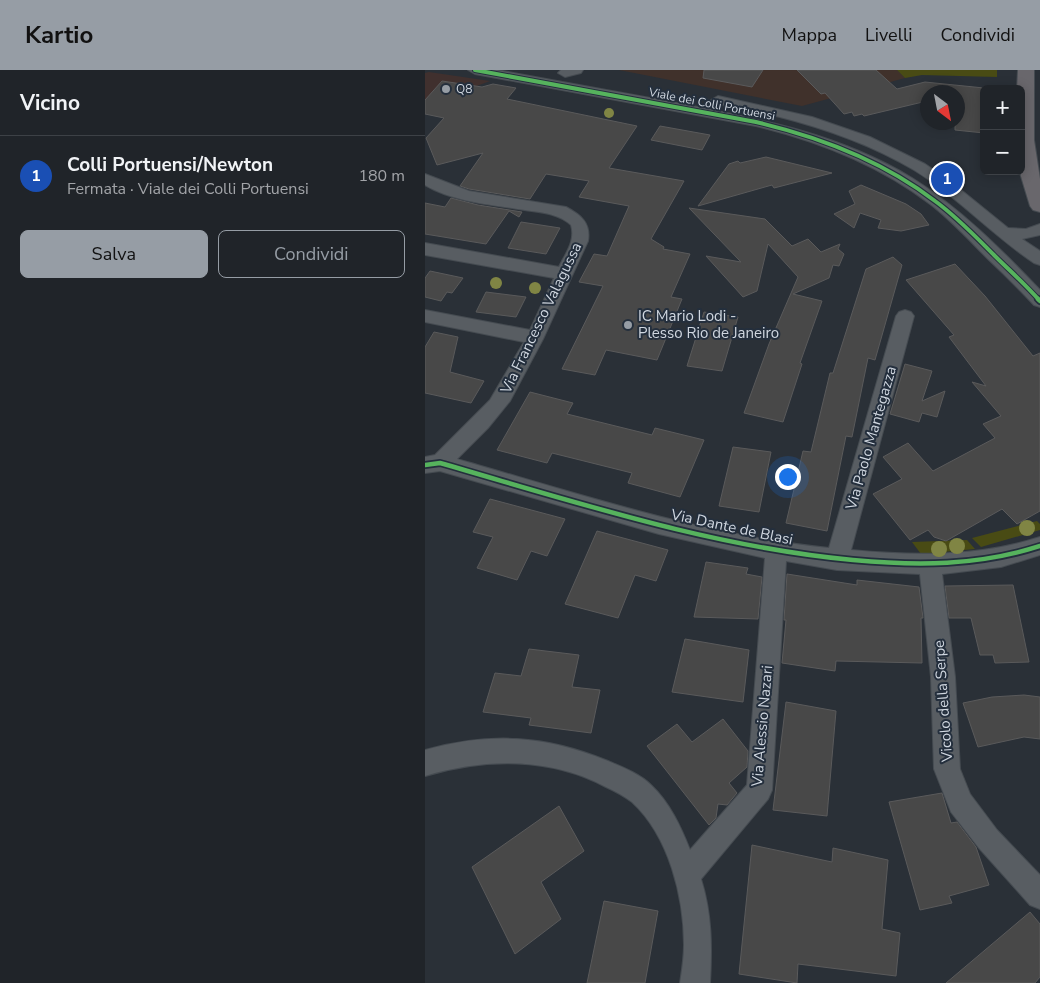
<!DOCTYPE html>
<html lang="it">
<head>
<meta charset="utf-8">
<style>
	body { margin:0; font-family:"Nunito Sans",sans-serif; background:#2d3035; color:#f1f3f6 }
	.controls { position:absolute; right:15px; top:15px; display:grid; overflow:hidden; border-radius:8px; box-shadow:0 2px 12px #0003 }
	.controls button { width:45px; height:45px; display:grid; place-items:center; padding:0; border:0; border-bottom:1px solid #3d4146; background:#202429; color:#f1f3f6; font:25px sans-serif }
	.compass { position:absolute; left:495px; top:15px; width:45px; height:45px; border-radius:50%; background:#202429; box-shadow:0 2px 12px #0003; rotate:148deg }
	.you { position:absolute; left:362px; top:406px; width:18px; height:18px; margin:-12px; border:4px solid #fff; border-radius:50%; background:#1a73e8; box-shadow:0 0 0 8px #1a73e833 }
	.badge { display:grid; place-items:center; width:32px; height:32px; border-radius:50%; background:#969da5; color:#fff; font-size:16px; font-weight:700 }
	.pin { position:absolute; translate:-50% -50%; border:2px solid #fff; box-shadow:0 1px 5px #0006 }
	.list { margin:0; padding:0; list-style:none }
	h2 { display:flex; justify-content:space-between; align-items:center; height:65px; margin:0; padding:0 20px; font-size:21px }
	h2 small { font-size:16px; font-weight:400; color:#a2a4a8 }
	.list li { display:grid; grid-template-columns:32px 1fr auto; gap:15px; align-items:center; box-sizing:border-box; height:80px; padding:0 20px; border-top:1px solid #3d4146 }
	.list b { display:block; font-size:19px; white-space:nowrap }
	.list p { margin:0; font-size:16px; white-space:nowrap; color:#a2a4a8 }
	.list em { font-size:16px; font-style:normal; color:#a2a4a8 }
	.actions { display:flex; gap:10px; padding:15px 20px }
	.actions a { flex:1; padding:11px 0; border:1px solid #969da5; border-radius:8px; text-align:center; font-size:18px; color:#969da5 }
	.actions .main { background:#969da5; color:#111 }
	.map { position:relative; flex:none; width:615px; height:913px; overflow:hidden }
	header { display:flex; align-items:center; gap:30px; box-sizing:border-box; height:70px; padding:0 25px; background:#969da5; color:#111 }
	header strong { font-size:24px }
	nav { display:flex; gap:28px; margin-inline-start:auto; font-size:18px }
	main { display:flex }
	aside { flex:1; background:#202429 }
	.map>svg:first-child { display:block }
</style>
</head>
<body>
<header>
<strong>Kartio</strong>
<nav><a>Mappa</a><a>Livelli</a><a>Condividi</a></nav>
</header>
<main>
<aside>
<h2>Vicino<small></small></h2>
<ul class="list">
<li><span class="badge" style="background:#1a4fb4">1</span><div><b>Colli Portuensi/Newton</b><p>Fermata · Viale dei Colli Portuensi</p></div><em>180 m</em></li>
</ul>
<div class="actions"><a class="main">Salva</a><a>Condividi</a></div>
</aside>
<div class="map">
<svg width="615" height="913" viewBox="0 0 615 913">
	<rect width="100%" height="100%" fill="#2a3037"/>
	<path fill="#40302e" d="M4,2L65,11L36,22L0,40V3Z"/>
	<path fill="#40312b" d="M194,0H472L480,8L377,36Z"/>
	<path fill="#494b14" d="M472,0H572V7L497,5L480,8Z
		M612,451L615,454V460L556,477L547,468Z
		M542,470L550,479L496,484L487,472Z"/>
	<path fill="#484848" stroke="#5a5a5b" d="M279,0H338L327,17L278,8Z
		M372,0H451L472,19L500,12L559,18V63L530,60V52H532V22H502V31L439,46L437,44L429,46L427,42L419,44L400,23L396,24Z
		M17,11L57,17L68,14L91,18L82,29L212,56L184,98L259,111L226,169L239,177L238,179L265,184L246,227L257,229L232,290L181,280L170,305L137,299L178,216L154,212L169,184L182,186L204,136L154,127L164,111L121,104L105,129L44,119L35,116L58,83L12,95L1,68L19,48L0,44V30Z
		M235,56L285,65L277,80L226,70Z
		M341,87L407,103L349,118L347,115L273,136L304,94L313,91L315,93Z
		M436,115L481,134L496,144L504,155L476,161L453,158L456,150L435,143L429,158L409,144L430,134L424,121Z
		M26,128L53,135L97,142L94,147L84,141L61,174L0,164V133L20,137Z
		M264,138L340,149L367,176L383,169L396,182L415,174L413,179L419,184L414,196L408,195L404,208L368,224L397,231L375,293L377,294L358,352L319,343L344,274L373,207L343,174L332,221L318,227L281,186L316,192Z
		M96,152L135,158L121,184L83,178Z
		M468,187L477,195L450,290L443,288L427,367L421,366L402,461L361,453L378,381L386,382L405,303H408L441,199Z
		M530,194L560,226L608,286L615,283V441L592,454L577,439L521,471L509,467L503,460L485,470L448,424L477,409L458,387L483,373L508,401L570,368L558,354L576,346L547,312L561,316L524,267L529,265L481,210Z
		M5,201L38,208L27,223L22,222L16,231L0,227V208Z
		M61,222L101,227L91,247L51,242Z
		M279,242L313,247L297,301L262,296Z
		M9,262L33,267L25,302L59,311L46,333L0,323V277Z
		M480,294L507,301L497,331L520,321L512,347L497,343L494,352L465,344Z
		M105,322L148,333L142,344L227,365L230,358L279,370L255,427L203,413L207,403L127,383L122,393L72,380Z
		M308,377L346,382L334,442L294,436Z
		M65,429L140,449L122,486L106,481L92,510L52,498L68,467L48,462Z
		M172,461L243,480L231,511L210,505L193,548L140,534Z
		M281,492L323,498L321,504L337,507L333,549L269,547Z
		M362,504L432,515V510L494,517L498,548H496L497,593L411,591L410,601L357,593L361,550H359Z
		M588,515L604,592L570,593L568,585H555L546,548H524L520,516Z
		M260,569L324,580L318,632L247,622Z
		M104,579L154,585L147,617L175,620L166,663L104,655L106,648L58,642L70,603L96,606Z
		M599,625L615,627V669L599,667L553,677L538,633L567,627Z
		M361,632L411,641L402,746L348,740Z
		M298,649L323,681L322,697L304,713L312,723L302,735L293,734L291,748L284,755L222,676L252,654L267,672Z
		M517,723L526,753L532,752L551,777L564,815L524,826L527,833L495,840L464,732Z
		M134,736L159,781L116,812L136,849L90,884L47,797Z
		M327,775L407,792L408,778L463,790L457,859L475,863L471,906L373,894L372,913L314,904Z
		M179,831L233,841L220,913H162Z
		M605,842L615,854V907L610,913H521Z"/>
	<g fill="none" stroke-linecap="round" stroke-linejoin="round">
		<g stroke="#454b51" stroke-width="2">
			<path id="minor" d="M43,0H72C130,11 189,21 247,32C331,48 413,63 487,108C534,137 577,180 615,220V237L609,235C594,219 579,204 563,189C544,170 526,150 505,134C454,95 393,71 331,56L50,4Z
				M136,0H158L156,3L140,7L133,3Z
				M293,26L387,47L445,67L500,94L525,111L583,158L601,159L615,154V165L597,169L615,181V195L609,193C567,165 533,127 489,100C447,75 399,58 351,46C330,41 309,38 288,33L286,30Z
				M0,104L44,121L141,137C156,145 166,153 163,171L118,269L85,331L63,358L32,389C154,424 277,465 404,478L471,246L474,242L480,240L486,242L489,246L426,480C490,486 553,487 615,467V485L576,497L517,504L530,607L535,699L545,724L572,760L615,805V839L605,835L554,778L526,742L509,699L506,607L495,504L412,500L361,491L347,720L343,729L276,809C287,844 287,877 285,913H255C257,900 259,888 259,875C259,827 244,766 207,732C199,726 190,721 181,717C125,687 60,688 0,706V680C65,662 120,665 183,691C197,697 215,704 226,715C245,733 256,757 265,780L322,715L340,488L234,464L15,401L0,403V387L10,385L65,330L99,272L0,252V240L105,260L129,208L0,185V173L134,197C140,184 151,171 146,155C131,141 107,142 87,138C59,134 25,130 0,115Z"/>
		</g>
		<g stroke="#454b51" stroke-width="2">
			<path id="major" d="M593,0H609V70L615,109V142L608,140L605,136L595,103L596,101V19H592Z"/>
		</g>
		<use href="#minor" fill="#585d62" fill-rule="evenodd"/>
		<use href="#major" fill="#69676c" fill-rule="evenodd"/>
		<g stroke="#242f3d" stroke-width="6">
			<path id="cycleway-far1" d="M50,0L331,52C395,67 458,91 510,131C532,147 550,166 569,185C584,200 600,214 614,230"/>
		</g>
		<g stroke="#242f3d" stroke-width="8">
			<path id="cycleway" d="M613,229L615,231
				M0,395L15,393C151,432 287,477 428,490C492,496 553,496 615,476"/>
		</g>
		<use href="#cycleway-far1" stroke="#56b35d" stroke-width="4"/>
		<use href="#cycleway" stroke="#56b35d" stroke-width="4.5"/>
	</g>
	<g fill="#808544">
		<circle cx="184" cy="43" r="5"/>
		<circle cx="71" cy="213" r="6"/>
		<circle cx="110" cy="218" r="6"/>
		<circle cx="602" cy="458" r="8"/>
		<circle cx="532" cy="476" r="8"/>
		<circle cx="514" cy="479" r="8"/>
	</g>
	<g fill="#969da5" stroke="#242f3d" stroke-width="2">
		<circle cx="21" cy="19" r="5"/>
		<circle cx="203" cy="255" r="5"/>
	</g>
	<g text-anchor="middle" stroke-width="4" stroke-linejoin="round" paint-order="stroke">
		<g font-size="12" fill="#d0d7e0" stroke="#242f3d" text-anchor="start">
			<text x="31" y="23">Q8</text>
		</g>
		<g font-size="12" fill="#d0d7e0" stroke="#242f3d">
			<text transform="translate(287 34) rotate(11)" y="4">Viale dei Colli Portuensi</text>
		</g>
		<g font-size="15" fill="#d0d7e0" stroke="#242f3d" text-anchor="start">
			<text x="213" y="251">IC Mario Lodi -<tspan x="213" dy="17">Plesso Rio de Janeiro</tspan></text>
		</g>
		<g font-size="15" fill="#d0d7e0" stroke="#242f3d">
			<text transform="translate(116 248) rotate(-64)" y="5">Via Francesco Valagussa</text>
			<text transform="translate(446 368) rotate(-74)" y="5">Via Paolo Mantegazza</text>
			<text transform="translate(307 457) rotate(12)" y="5">Via Dante de Blasi</text>
			<text transform="translate(518 631) rotate(-94)" y="5">Vicolo della Serpe</text>
			<text transform="translate(337 656) rotate(-85)" y="5">Via Alessio Nazari</text>
		</g>
	</g>
</svg>
<div class="controls">
<button>+</button>
<button>−</button>
</div>
<svg class="compass" viewBox="-18 -18 36 36"><path d="M0-13l5 13h-10z" fill="#e53935"/><path d="M0 13l5-13h-10z" fill="#a2a4a8"/></svg>
<div class="you"></div>
<div class="pin badge" style="left:522px;top:109px;background:#1a4fb4">1</div>
</div>
</main>
</body>
</html>
